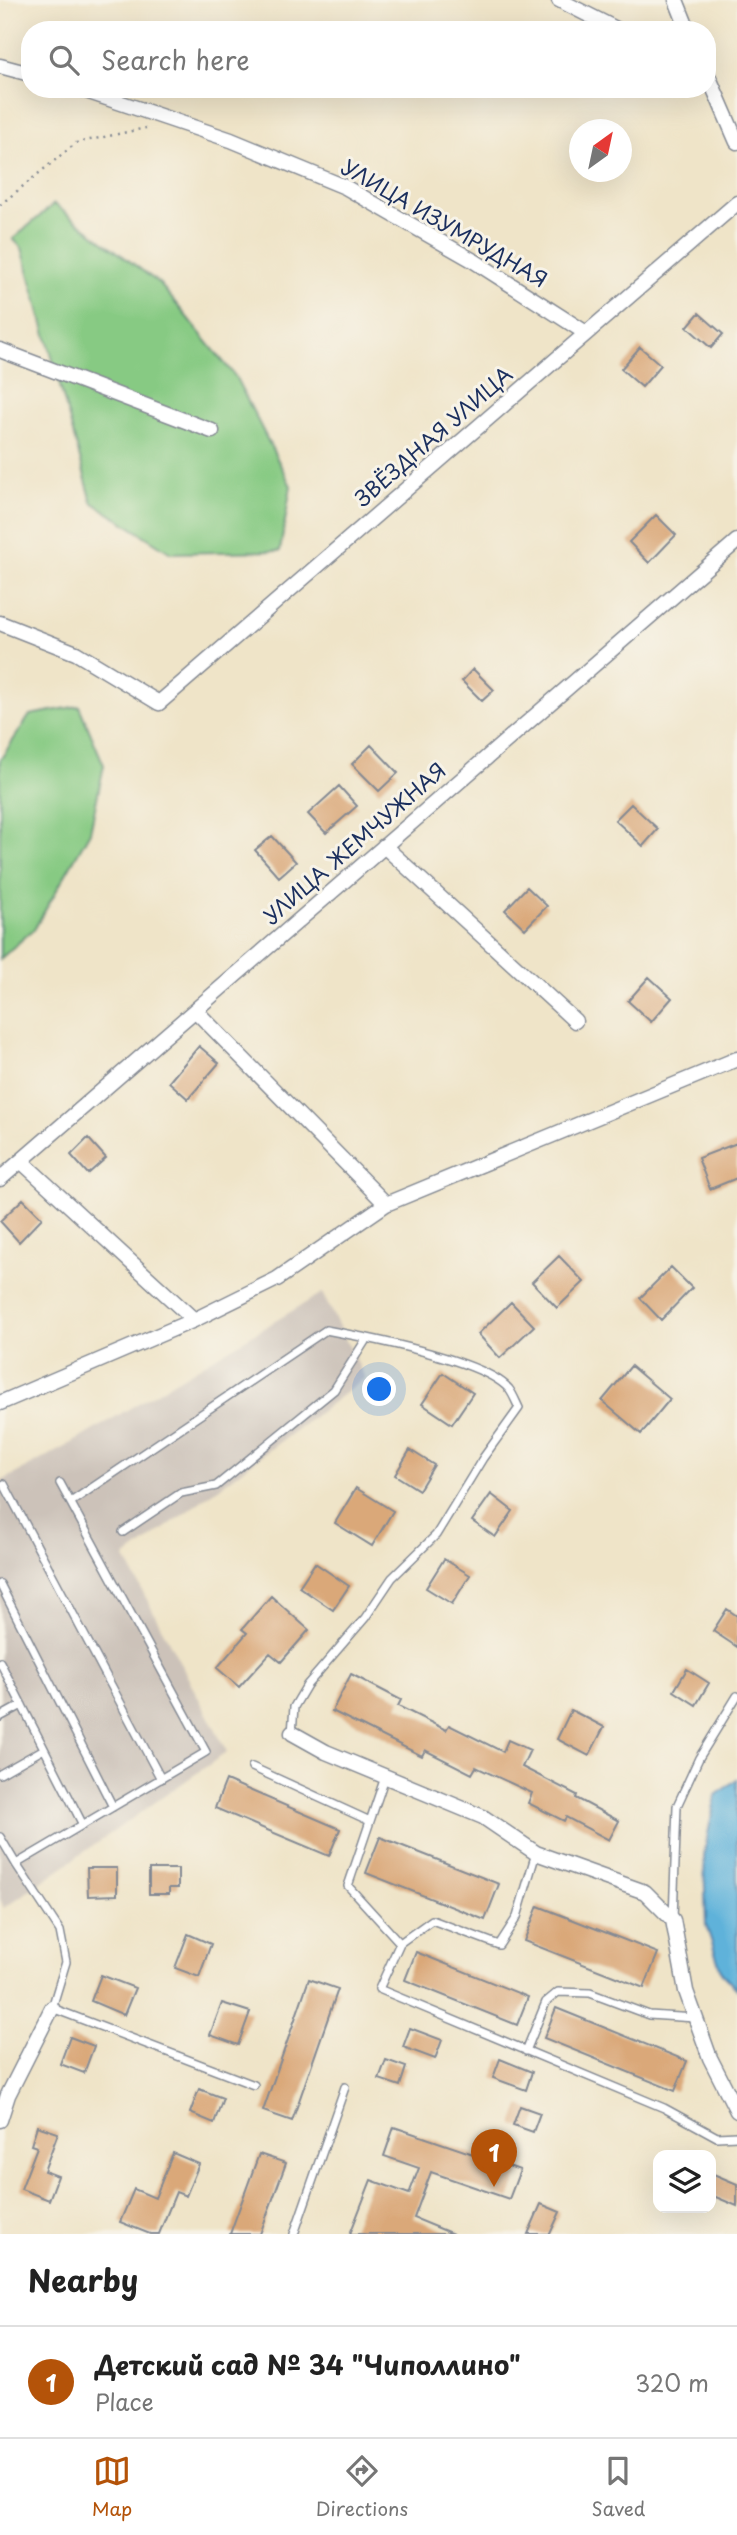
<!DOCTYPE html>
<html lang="en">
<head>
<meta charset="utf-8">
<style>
	body { margin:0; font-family:"Playpen Sans",sans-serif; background:#f6f6f6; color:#222 }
	.controls { position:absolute; right:21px; bottom:21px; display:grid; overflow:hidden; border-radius:14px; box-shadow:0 7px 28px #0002 }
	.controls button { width:63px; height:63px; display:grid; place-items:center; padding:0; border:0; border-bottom:2px solid #e0e0e0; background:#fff; color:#222; font:35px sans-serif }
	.compass { position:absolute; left:569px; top:119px; width:63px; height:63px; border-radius:50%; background:#fff; box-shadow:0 7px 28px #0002; rotate:33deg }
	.you { position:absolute; left:380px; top:1390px; width:24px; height:24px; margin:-18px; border:5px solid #fff; border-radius:50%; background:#1a73e8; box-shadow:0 0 0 10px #1a73e833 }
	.badge { display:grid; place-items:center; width:46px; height:46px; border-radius:50%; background:#b45309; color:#fff; font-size:23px; font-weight:700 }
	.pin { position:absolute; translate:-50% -58px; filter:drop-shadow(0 2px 4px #0008) }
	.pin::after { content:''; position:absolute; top:37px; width:24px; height:21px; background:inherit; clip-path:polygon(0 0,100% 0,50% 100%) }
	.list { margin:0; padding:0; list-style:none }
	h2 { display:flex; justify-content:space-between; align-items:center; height:91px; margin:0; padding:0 28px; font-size:30px }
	h2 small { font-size:23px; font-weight:400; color:#767676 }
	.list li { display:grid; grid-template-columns:46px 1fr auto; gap:21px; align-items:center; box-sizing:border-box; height:112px; padding:0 28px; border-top:2px solid #e0e0e0 }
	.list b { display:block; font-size:26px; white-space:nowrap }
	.list p { margin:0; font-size:23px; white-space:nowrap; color:#767676 }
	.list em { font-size:23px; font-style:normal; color:#767676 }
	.icon { flex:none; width:38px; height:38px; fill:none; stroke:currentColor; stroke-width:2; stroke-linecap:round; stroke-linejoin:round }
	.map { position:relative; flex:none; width:737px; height:2234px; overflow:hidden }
	.search { position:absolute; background:#fff; box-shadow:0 7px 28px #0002; left:21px; right:21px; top:21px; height:77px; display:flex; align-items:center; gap:18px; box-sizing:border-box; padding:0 24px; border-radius:28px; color:#767676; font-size:26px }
	.sheet { height:203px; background:#fff }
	nav { display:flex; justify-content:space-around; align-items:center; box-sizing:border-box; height:98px; border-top:2px solid #e0e0e0; background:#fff; font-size:19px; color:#767676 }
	nav a { display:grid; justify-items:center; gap:4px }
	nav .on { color:#b45309 }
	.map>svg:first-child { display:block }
</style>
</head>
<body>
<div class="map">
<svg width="737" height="2234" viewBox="0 0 737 2234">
	<rect width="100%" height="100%" fill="#f7f3e8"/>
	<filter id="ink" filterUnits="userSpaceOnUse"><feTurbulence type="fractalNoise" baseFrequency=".0143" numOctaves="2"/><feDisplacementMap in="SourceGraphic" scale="14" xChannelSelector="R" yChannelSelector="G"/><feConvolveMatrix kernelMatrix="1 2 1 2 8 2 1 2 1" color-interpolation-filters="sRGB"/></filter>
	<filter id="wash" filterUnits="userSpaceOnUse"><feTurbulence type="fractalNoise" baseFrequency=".00686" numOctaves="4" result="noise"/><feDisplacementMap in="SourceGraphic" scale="28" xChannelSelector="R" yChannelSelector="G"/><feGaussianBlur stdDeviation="1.57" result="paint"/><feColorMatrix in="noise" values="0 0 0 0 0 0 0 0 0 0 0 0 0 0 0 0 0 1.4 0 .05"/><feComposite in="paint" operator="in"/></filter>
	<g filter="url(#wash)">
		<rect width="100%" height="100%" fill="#efe4c8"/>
		<path fill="#ccc2b9" d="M322,1293L365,1378L125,1558L227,1752L4,1908L0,1900V1482L72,1443Z"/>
		<path fill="#87ca83" stroke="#517c70" stroke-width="2" d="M54,204L160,284L235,376L291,486L280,551L171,553L92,502L22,248L13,239Z
			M79,706L104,765L90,832L35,928L0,959V760L30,715Z"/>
		<path fill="#5eb2da" stroke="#3c709c" stroke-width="2" d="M737,1779V1989L722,1974L706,1925L704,1853L716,1795Z"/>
		<g id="blocks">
			<path fill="#daa879" d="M699,313L723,334L711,348L687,327Z
				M640,347L661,365L642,387L621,369Z
				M656,515L676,535L649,563L629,542Z
				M473,669L494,690L482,701L462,681Z
				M371,745L398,773L379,791L352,764Z
				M339,786L357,806L326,833L308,814Z
				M631,804L658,829L643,846L615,820Z
				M272,836L296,862L279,877L255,850Z
				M527,887L547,906L525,929L505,910Z
				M649,977L672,998L651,1022L628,1001Z
				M199,1046L219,1063L188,1099L169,1082Z
				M88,1138L106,1158L88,1174L71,1155Z
				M737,1143V1178L710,1189L698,1158Z
				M23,1199L42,1218L19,1242L0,1221Z
				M559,1256L584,1282L557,1308L532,1282Z
				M671,1267L692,1288L661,1320L640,1298Z
				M511,1302L534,1326L500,1358L478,1334Z
				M631,1366L670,1399L641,1434L602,1401Z
				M443,1373L473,1393L452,1424L422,1404Z
				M410,1450L434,1465L419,1490L395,1475Z
				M356,1488L393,1511L372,1546L335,1523Z
				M491,1494L513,1511L495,1537L472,1521Z
				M444,1559L470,1575L452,1604L426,1588Z
				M315,1563L349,1586L333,1610L299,1587Z
				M271,1596L309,1630L281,1662L270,1653L239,1687L217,1668L247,1633L242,1629Z
				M727,1609L737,1616V1647L713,1631Z
				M687,1669L709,1683L696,1705L674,1691Z
				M351,1674L401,1700L398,1706L446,1730L449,1725L503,1752L508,1740L530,1750L522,1767L577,1795L576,1798L619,1821L609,1840L566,1817L564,1821L528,1803L532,1793L476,1767L472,1774L425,1750L422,1756L332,1711Z
				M571,1710L604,1727L589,1756L557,1739Z
				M226,1780L340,1829L329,1856L215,1808Z
				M380,1837L499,1884L485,1920L366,1873Z
				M87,1868H117V1895L88,1896Z
				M149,1869H178V1888H169V1894H149Z
				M538,1906L658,1953L644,1988L524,1941Z
				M188,1934L211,1944L199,1977L175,1968Z
				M416,1952L528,1997L517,2025L405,1980Z
				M101,1975L135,1988L124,2015L91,2001Z
				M309,1979L338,1989L292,2121L263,2111Z
				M222,2003L250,2012L238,2045L210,2035Z
				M556,2008L687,2061L675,2091L544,2038Z
				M410,2028L442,2040L435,2059L403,2047Z
				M70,2037L94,2046L84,2073L60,2064Z
				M500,2059L532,2072L526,2090L493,2078Z
				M386,2060L406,2067L400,2086L379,2079Z
				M199,2089L223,2098L214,2123L190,2113Z
				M520,2106L540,2113L533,2132L513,2125Z
				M37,2126L58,2133L44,2171L58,2176L49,2200L21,2189L37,2147L31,2145Z
				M394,2127L520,2170L509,2199L431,2172L414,2218L453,2234H350L371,2180L409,2194L419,2168L384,2156Z
				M173,2153L199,2164L186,2196L176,2192L159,2234H150L120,2222L134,2189L155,2198Z
				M259,2154L286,2163L260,2234H230Z
				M711,2173L737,2184V2206L711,2195Z
				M541,2204L560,2212L550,2234H528Z"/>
		</g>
	</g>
	<g filter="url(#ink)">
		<use href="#blocks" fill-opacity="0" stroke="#858a93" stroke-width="2"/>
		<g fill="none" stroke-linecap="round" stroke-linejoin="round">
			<g stroke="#858a93" stroke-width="10">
				<path id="service" d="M60,1483L206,1752L16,1864L60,1931L66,1962L52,2008L254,2085
					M4,1484L161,1779
					M71,1502L326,1330L367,1338
					M123,1532L181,1493L216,1486L334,1390L367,1338C400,1345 488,1364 509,1389C513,1394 516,1402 519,1408L483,1458L436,1535L392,1578L365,1618L307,1685L294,1707L292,1733
					M0,1584L113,1807
					M0,1662L83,1825
					M0,1717L22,1705
					M252,1767L370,1821
					M0,1774L44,1749
					M385,1777L348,1886L400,1943L379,1989L664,2108L717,2137L737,2136
					M0,1837L16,1864
					M673,1919L677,1806L699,1758L737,1696
					M400,1943L432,1920L499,1945L517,1917L536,1853
					M526,2051L546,2002L558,1992L590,1993L649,2015L695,2018
					M294,2234L345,2087"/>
			</g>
			<g stroke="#858a93" stroke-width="17">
				<path id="minor" d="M559,0L618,30
					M676,0L688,30
					M0,66L30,74
					M707,73L737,142
					M80,89L231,140L345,187L474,261L586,333
					M0,350L212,431
					M0,623L76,653L159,703L737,203
					M384,846L575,1021
					M195,1010L386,1204
					M21,1161L194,1320
					M0,1179L737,541
					M0,1403L194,1320L277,1279L386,1204L737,1059
					M292,1733L326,1752L483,1817L536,1853L645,1892L673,1920L686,1991L710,2058L737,2111
					M0,2120L8,2095L52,2008"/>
			</g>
			<path stroke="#858a93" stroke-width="2.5" stroke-dasharray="2 5" stroke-linecap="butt" d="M0,205L76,143L146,128"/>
			<use href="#service" stroke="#fff" stroke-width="7"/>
			<use href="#minor" stroke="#fff" stroke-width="14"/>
		</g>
	</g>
	<g text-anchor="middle" stroke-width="6" stroke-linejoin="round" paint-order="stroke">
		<g font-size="21" fill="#1b2f5e" stroke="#f7f3e8">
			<text transform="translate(444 224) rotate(30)" y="7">УЛИЦА ИЗУМРУДНАЯ</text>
			<text transform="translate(434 437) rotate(-41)" y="7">ЗВЁЗДНАЯ УЛИЦА</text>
			<text transform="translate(355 844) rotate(-41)" y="7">УЛИЦА ЖЕМЧУЖНАЯ</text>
		</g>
	</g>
</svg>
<div class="controls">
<button><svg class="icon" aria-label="layers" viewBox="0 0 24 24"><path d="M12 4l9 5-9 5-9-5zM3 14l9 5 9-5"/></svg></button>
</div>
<svg class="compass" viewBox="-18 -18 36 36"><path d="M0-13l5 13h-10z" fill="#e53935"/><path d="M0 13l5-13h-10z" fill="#767676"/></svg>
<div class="you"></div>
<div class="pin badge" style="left:494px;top:2187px">1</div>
<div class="search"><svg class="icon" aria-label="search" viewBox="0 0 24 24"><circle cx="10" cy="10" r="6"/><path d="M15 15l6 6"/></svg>Search here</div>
</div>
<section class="sheet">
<h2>Nearby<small></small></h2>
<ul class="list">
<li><span class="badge">1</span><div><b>Детский сад № 34 &quot;Чиполлино&quot;</b><p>Place</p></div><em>320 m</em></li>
</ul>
</section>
<nav>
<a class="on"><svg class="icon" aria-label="map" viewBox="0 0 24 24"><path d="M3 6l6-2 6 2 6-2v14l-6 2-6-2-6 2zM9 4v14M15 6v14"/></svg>Map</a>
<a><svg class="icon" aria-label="directions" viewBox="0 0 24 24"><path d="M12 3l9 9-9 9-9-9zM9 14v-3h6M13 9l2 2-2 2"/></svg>Directions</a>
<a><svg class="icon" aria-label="saved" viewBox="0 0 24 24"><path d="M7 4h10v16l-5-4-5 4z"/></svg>Saved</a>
</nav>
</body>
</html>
